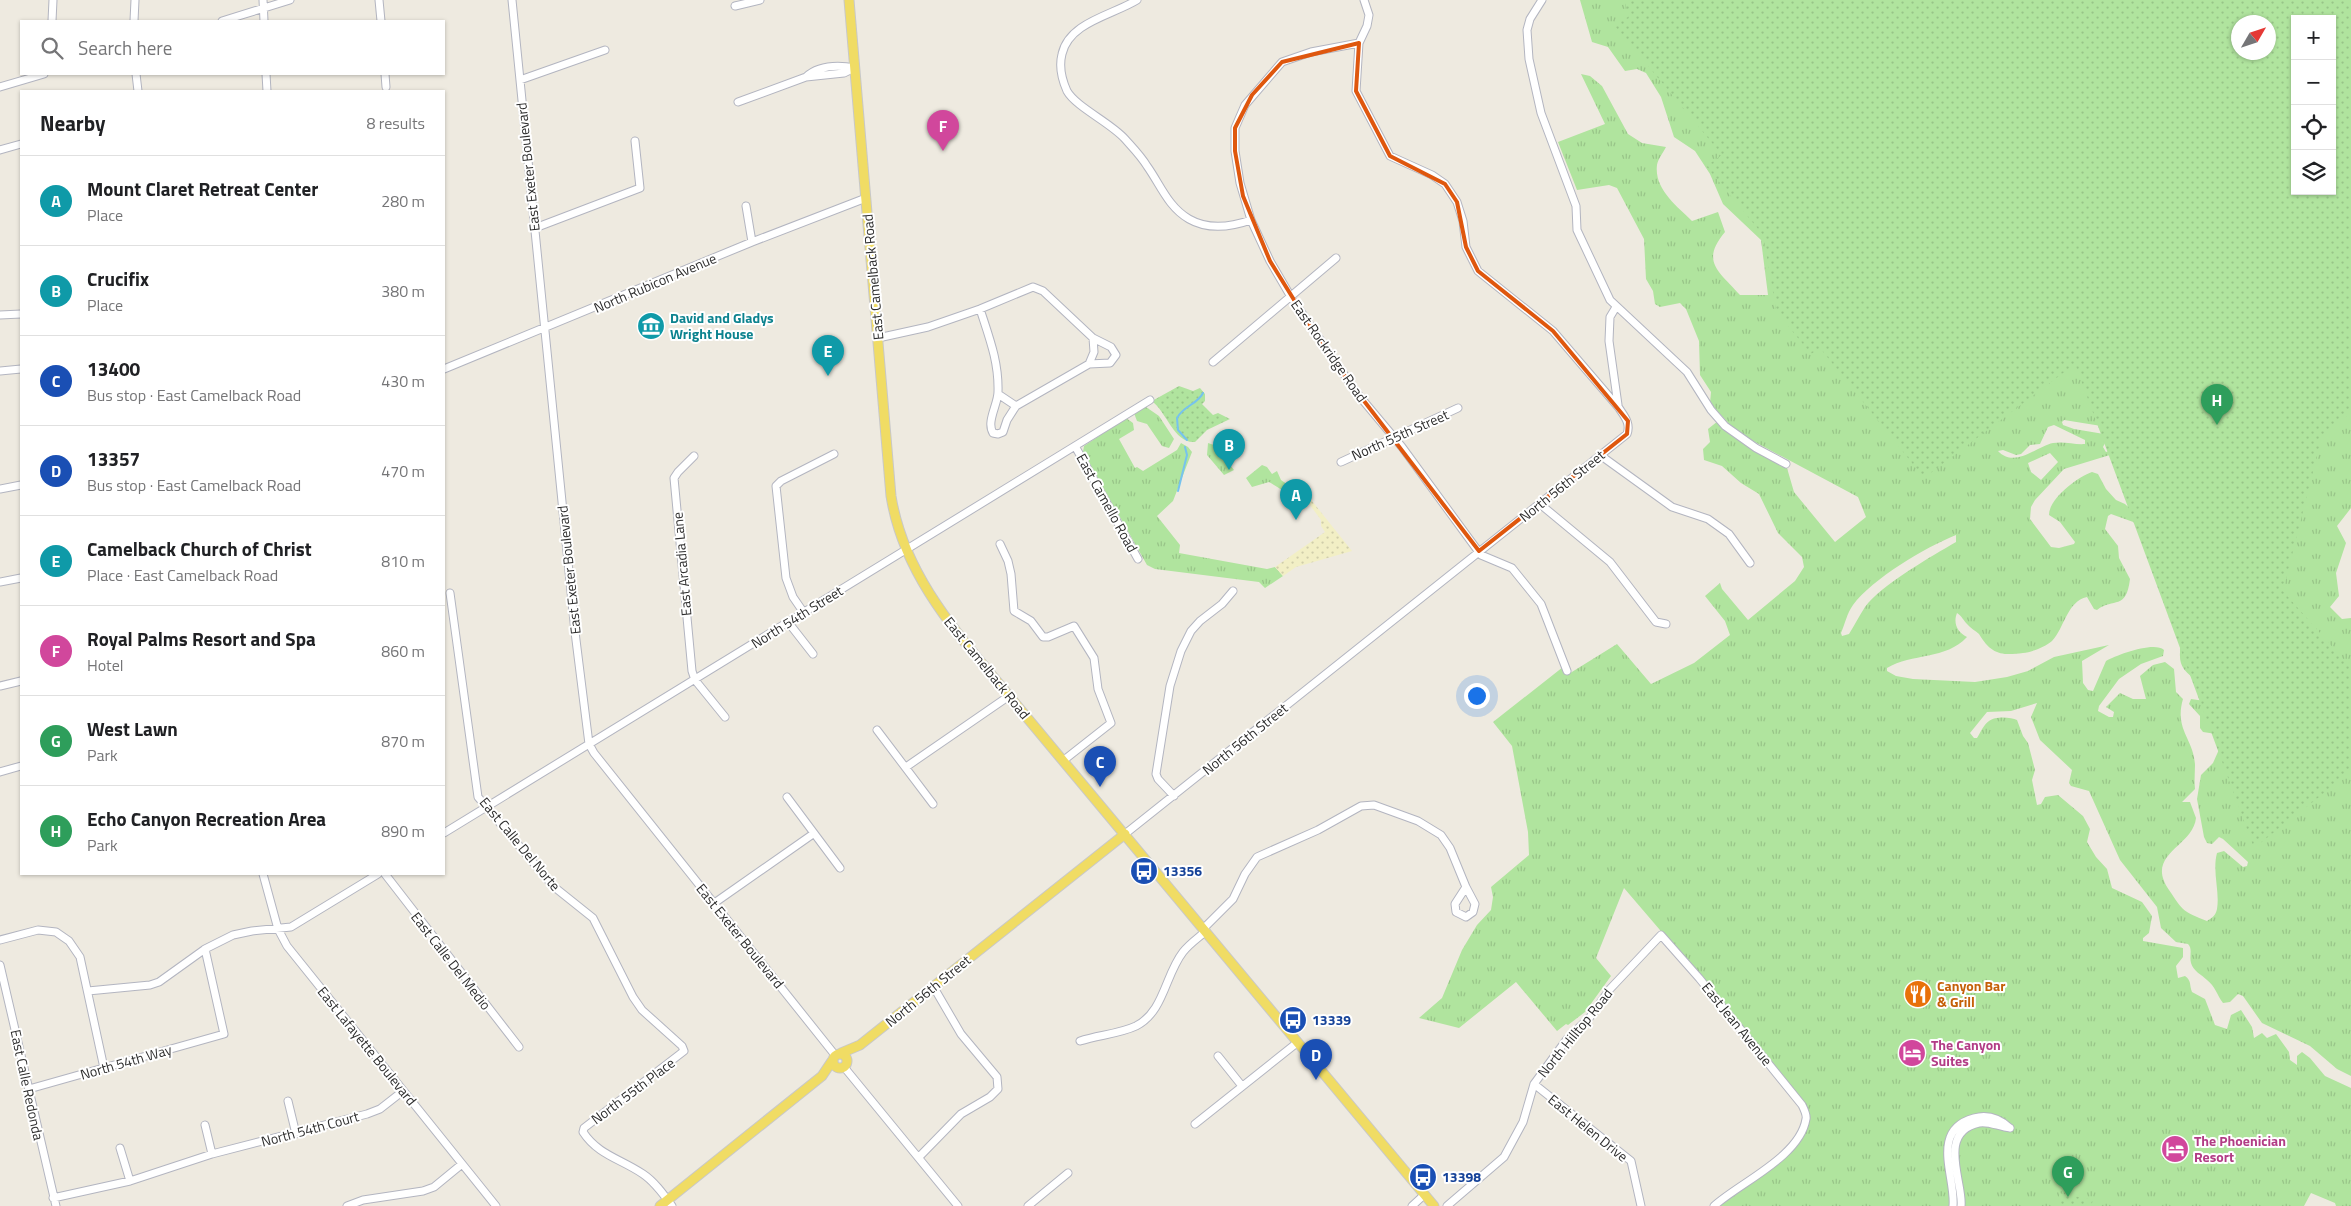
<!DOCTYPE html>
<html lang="en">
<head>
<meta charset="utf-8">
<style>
	body { margin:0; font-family:"Titillium Web",sans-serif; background:#f6f6f6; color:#202124 }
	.controls { position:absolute; right:15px; top:15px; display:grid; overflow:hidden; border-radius:0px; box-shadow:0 1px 4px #0004 }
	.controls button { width:45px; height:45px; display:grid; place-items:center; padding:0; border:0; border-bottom:1px solid #e0e0e0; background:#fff; color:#202124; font:25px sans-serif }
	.compass { position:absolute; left:2231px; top:15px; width:45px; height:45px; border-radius:50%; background:#fff; box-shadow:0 1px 4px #0004; rotate:51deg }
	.you { position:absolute; left:1476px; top:695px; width:18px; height:18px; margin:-12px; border:4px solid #fff; border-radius:50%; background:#1a73e8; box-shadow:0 0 0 8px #1a73e833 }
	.badge { display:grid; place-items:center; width:32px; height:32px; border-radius:50%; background:#4355f8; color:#fff; font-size:16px; font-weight:700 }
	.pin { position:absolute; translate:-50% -41px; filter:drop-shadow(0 1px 2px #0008) }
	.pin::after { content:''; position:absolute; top:26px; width:18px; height:15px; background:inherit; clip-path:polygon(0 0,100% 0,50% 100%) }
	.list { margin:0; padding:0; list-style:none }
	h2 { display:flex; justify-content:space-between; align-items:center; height:65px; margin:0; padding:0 20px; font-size:21px }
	h2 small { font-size:16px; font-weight:400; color:#757577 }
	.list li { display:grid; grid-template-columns:32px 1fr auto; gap:15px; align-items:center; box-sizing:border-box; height:90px; padding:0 20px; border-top:1px solid #e0e0e0 }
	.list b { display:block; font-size:19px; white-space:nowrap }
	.list p { margin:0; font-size:16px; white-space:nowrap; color:#757577 }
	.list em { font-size:16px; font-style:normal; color:#757577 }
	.icon { flex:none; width:28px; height:28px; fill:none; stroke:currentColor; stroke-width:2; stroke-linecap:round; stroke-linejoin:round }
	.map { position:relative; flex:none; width:2351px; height:1206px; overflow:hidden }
	.search { position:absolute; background:#fff; box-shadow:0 1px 4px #0004; left:20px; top:20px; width:425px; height:55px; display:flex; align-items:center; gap:12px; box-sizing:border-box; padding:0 18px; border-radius:0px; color:#757577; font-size:19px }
	.panel { position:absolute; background:#fff; box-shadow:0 1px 4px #0004; left:20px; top:90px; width:425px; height:785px; border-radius:0px }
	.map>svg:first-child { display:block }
</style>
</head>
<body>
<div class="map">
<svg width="2351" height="1206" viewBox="0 0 2351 1206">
	<defs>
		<pattern id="grass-tufts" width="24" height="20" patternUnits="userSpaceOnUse" patternTransform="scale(1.25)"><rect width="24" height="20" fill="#b0e49e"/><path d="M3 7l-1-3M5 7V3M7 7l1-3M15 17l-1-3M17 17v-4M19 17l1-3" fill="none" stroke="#98c488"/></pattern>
		<pattern id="sand-dots" width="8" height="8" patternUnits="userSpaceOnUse" patternTransform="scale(1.25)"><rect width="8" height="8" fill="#f2efc5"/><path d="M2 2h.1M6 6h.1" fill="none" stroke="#d0cdaa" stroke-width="1.8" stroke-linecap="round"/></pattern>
		<pattern id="park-dots" width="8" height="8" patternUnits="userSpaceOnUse" patternTransform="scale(1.25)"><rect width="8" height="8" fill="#b0e49e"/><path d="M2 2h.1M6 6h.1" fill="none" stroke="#98c488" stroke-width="1.8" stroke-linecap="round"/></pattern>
	</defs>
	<rect width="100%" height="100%" fill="#eeeae0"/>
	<path fill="url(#grass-tufts)" fill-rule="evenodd" d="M1580,0H2026L2030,5L2036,6L2034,33L2042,45L2050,46L2052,39L2047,32L2052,24L2074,39L2065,44L2066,59L2072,57L2076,47H2080L2089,58L2101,66L2107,82L2129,98L2128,90L2103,60L2100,23L2088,17L2072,21C2071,13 2079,6 2084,0H2351V508L2337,526L2346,543L2336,573L2339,596L2330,607L2342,619L2351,618V1076L2337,1069L2310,1046L2262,1023L2243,996L2238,994L2230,1002L2223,1003C2217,995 2215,986 2207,980C2202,975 2193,971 2191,963C2189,956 2193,949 2188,944L2176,942L2161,928L2157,907L2120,860L2089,791L2071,786L2069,783L2072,770L2040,740L2031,717L2037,703L2011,711L1987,712L1970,733L1974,738H1977C1980,733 1984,724 1989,721C1995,716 2011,717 2017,720L2023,736L2028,743L2035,770L2032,780L2037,805L2041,804L2045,797L2058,795L2083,816L2090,829L2087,842L2096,857L2107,869L2112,888L2142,902L2152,916L2149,933L2143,938V941L2183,948V957L2176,966L2178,978L2185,976C2192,981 2189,985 2192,992L2205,999L2215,1025L2227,1029L2231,1015L2241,1010L2252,1027L2254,1038L2262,1033L2267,1038L2276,1034L2289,1052L2290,1060L2297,1065V1056L2302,1052L2310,1058L2325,1076L2351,1088V1206H2336L2335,1203L2311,1193L2304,1206H1718C1740,1189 1812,1150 1809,1116C1808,1113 1807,1109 1806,1105L1743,1027L1624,888L1596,958L1611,976L1585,1012L1568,1025L1566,1024L1557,1031L1516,982L1459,1028L1419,1018L1442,998L1462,950L1477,925L1491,910L1493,897L1491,887L1529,855L1528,832L1512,746L1493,722L1563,667L1567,675L1617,644L1651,684L1694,663L1730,635L1725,621L1705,596L1720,583L1722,589L1748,620L1795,581L1804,567L1802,557L1778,533L1759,494L1741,483L1722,466L1704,460L1703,449L1710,442L1708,429L1718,421L1749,446L1787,468L1794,492L1835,542L1866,517L1858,497L1753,441L1732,427L1710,403L1711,392L1700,375L1699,341L1686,309L1680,303L1660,307L1655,304L1653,291L1646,279L1644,239L1617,188L1609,185L1577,190L1558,142L1605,124L1581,74L1590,76L1602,86L1628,134L1642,143L1666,147C1663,153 1658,159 1657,165C1654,189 1677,206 1692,221L1718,212L1725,232C1700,262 1719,271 1740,295H1768L1761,240L1723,204L1710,174L1695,151L1674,137L1661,97L1646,73L1637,69L1625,71L1608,47L1592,42ZM2295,19H2332V191H2295ZM2238,22H2268V52H2238ZM2124,360L2128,361L2142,388L2144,405L2152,420L2151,423C2141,427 2137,423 2130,434L2132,446L2127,454L2129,458L2137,462C2136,467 2134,474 2135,479C2136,483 2156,501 2161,514L2149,522L2148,526L2163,556L2176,564L2192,585L2193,589L2190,590L2180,583L2174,584L2183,616L2193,626L2195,637L2206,651L2203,653L2190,640L2185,637C2180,641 2180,645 2180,652C2178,679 2203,674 2207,699L2205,701L2191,699L2189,704L2200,716V728L2203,732L2216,734L2220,739L2221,745L2213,763L2201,775L2197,799L2204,837L2207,843L2212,844L2219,837L2223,839L2248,862L2247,866L2243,867L2224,851L2217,853C2212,872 2220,891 2217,909C2216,915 2212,918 2207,921C2182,911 2184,912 2169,890C2144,854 2193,847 2196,818L2190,802H2182L2195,789C2194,780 2195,773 2195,765C2194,739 2174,730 2183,699L2176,692L2174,669L2165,662L2153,665L2140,676L2146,699H2133L2120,693L2106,707L2114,712L2113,717H2109L2098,711L2099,706L2119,679L2141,664L2163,656L2164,650C2154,641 2117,655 2106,661L2093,691L2088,690L2083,683L2082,661L2109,645L2054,657L2028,671L2007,677L1975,682L1913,679L1896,676L1887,671V668C1912,653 1946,660 1967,637C1957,632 1953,623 1957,613C1962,616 1963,620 1967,624C1970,628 1976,631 1979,634C1991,654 2001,656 2023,653C2032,652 2045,647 2052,641C2064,629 2067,601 2087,597L2094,609L2097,610C2114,597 2126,611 2130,579L2119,558L2118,546L2105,529L2108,516L2111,514L2136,523L2138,516L2125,504L2116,500L2106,489L2098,474L2092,472C2078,477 2049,498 2049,515L2060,522L2075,542L2074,544L2059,548L2051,547L2030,519L2031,507L2035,500L2064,469L2123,451L2120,448L2106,452L2103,447L2107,439L2104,434L2074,429L2063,425L2062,422L2064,420L2120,429L2129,423L2137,413C2124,401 2120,395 2126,378L2118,365ZM2054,425L2085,440V444C2075,445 2064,441 2053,443C2037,446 2015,469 1998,451L2003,450L2016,455L2021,454L2030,445L2040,444L2048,427ZM2050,453L2058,462L2041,480L2031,472L2028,463ZM1956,535V542C1932,556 1881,585 1865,607C1859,616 1854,626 1849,634L1842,636L1841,633C1845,624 1847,613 1853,605C1872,579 1926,547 1956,535Z
		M1146,407L1159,416L1174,439L1169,448L1162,446L1147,424L1137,421L1134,413Z
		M1126,418L1133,423L1134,430L1119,439L1135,468L1137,467L1143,471L1177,450L1181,443L1188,447L1192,452L1173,501L1157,516L1180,545L1179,553L1267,569L1275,567L1283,576L1265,588L1259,582L1155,569L1147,565L1083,452L1084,446Z
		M1208,443L1214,445L1222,454L1219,458L1224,457L1234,470L1224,475L1207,455Z
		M1262,465L1267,467L1272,474L1277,471L1281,480L1294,489V492L1282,490L1269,482L1252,487L1246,478Z"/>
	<path fill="url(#sand-dots)" d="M1308,496L1352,551L1296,567L1283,576L1275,567L1325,532L1321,526V520L1307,501Z"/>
	<path fill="url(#park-dots)" fill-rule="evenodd" d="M1625,0H2351V413L2322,436L2283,591L2351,668V772L2254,848L2075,364L1924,478L1820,348L1811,354L1779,315H1777L1763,235L1706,166L1722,155L1614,25L1628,17ZM2295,19H2332V191H2295ZM2268,22V52H2238V22Z
		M1179,386L1193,391L1200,388L1205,394V401L1202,404L1213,415L1218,413L1230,419L1207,430L1195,442C1175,444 1167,413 1152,401Z
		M2059,1193L2093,1200L2091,1206H2059Z"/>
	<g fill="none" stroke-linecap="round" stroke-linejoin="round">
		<path stroke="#76c3ee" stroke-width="2" d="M1187,440L1178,430L1177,418C1183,406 1198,404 1203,393
			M1178,491L1187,455L1185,447"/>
		<g stroke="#b3b5c0" stroke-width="9">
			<path id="minor" d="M263,0L264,21
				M379,0L381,21
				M512,0L575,632L589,744L594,753L835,1055
				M1137,0C1113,15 1069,22 1062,54C1059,66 1062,80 1067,91C1076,107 1111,123 1125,139C1133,148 1141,156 1147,166C1160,184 1168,207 1189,219C1208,230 1231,227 1251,220
				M1542,0L1530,19L1527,30L1529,59L1541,113L1576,206L1577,230L1610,300L1687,372L1711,410L1725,426L1756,448L1786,464
				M735,6L760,0
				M52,21L53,0
				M134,21L135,0
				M222,21L290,0
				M1359,43L1311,52L1282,62L1245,105L1235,128V151L1240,183L1251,220L1270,261L1291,297L1356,392L1402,447L1481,555L1512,568L1541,604L1567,671
				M136,74L138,91
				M266,74L267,91
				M385,74L386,87
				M806,77L844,73L854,68
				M520,80L605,50
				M0,87L44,74
				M738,102L806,77C819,65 838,65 855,68
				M0,150L21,144
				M746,206L752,242
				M535,228L640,188L635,141
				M1616,307L1610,317L1609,341L1618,405
				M980,309C989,337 999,362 998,392C998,404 986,422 993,433L998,434L1003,432L1007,420L1016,406L1089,364
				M0,315L21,314
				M878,338L928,327L980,309L1033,287L1043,291L1093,338L1094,352L1089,364
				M1213,362L1336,258
				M1089,364L1110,363L1116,355L1111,347L1093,338
				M444,369L752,242L866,198
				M0,371L21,369
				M998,394L1016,406
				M1075,446L1138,559
				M1600,455L1672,507L1708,519L1729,534L1750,563
				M694,456L678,472L674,478L692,671L695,680L725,717
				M1341,462L1458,408
				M0,489L21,485
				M1540,504L1610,562L1656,622L1666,624
				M1000,544L1008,561L1011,574L1014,611L1031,621L1043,637H1048L1074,626L1094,658L1098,689L1111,723L1064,760
				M0,582L21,578
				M450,593L478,797L553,886L593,918L633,997L642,1010L682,1046L684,1051L584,1128L583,1132C598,1155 621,1159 643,1174C655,1182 664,1195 672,1206
				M804,613L793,597L786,578L776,486L781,481L834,454
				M788,622L813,654
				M0,686L21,681
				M877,730L933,804
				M906,767L1009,696
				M0,772L21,766
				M1174,796L1158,779L1156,774L1170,686L1181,651L1191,631L1200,621L1222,604L1233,591
				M787,797L840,868
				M444,833L1150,400
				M1125,834L1627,434C1631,423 1624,416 1619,408L1553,331L1478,271L1466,247L1463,221L1457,202L1445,184L1432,175L1390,156L1356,91L1359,43L1367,26L1369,15L1364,0
				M263,874L278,929L287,946L496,1206
				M385,874L519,1047
				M1466,887L1475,904L1473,912L1466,917L1456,912L1455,904Z
				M713,904L813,834
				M1204,928L1233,899L1245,874L1257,857L1318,830L1361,806L1374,805L1418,821L1441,835L1450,848L1466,887
				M0,940L38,930L56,932L69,941L80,957L104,1068
				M0,965L56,1206
				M88,991L150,985L159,982L205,949L233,935L252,931L291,927L378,874
				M1080,1041C1098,1035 1119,1034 1136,1026C1164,1012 1165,975 1183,952C1189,944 1198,938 1206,931
				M1218,1056L1242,1086
				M844,1067L958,1206
				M1534,1084L1631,1161L1641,1206
				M29,1089L224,1034L205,949
				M288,1101L296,1134
				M1195,1124L1298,1042
				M205,1125L212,1154
				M120,1148L130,1181
				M919,1157L961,1114L990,1097L998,1089L997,1077L961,1034L933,986
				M53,1198L130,1181L212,1154L367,1114L380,1109L403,1091
				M347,1206L363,1200L423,1191L434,1187L462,1164
				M1028,1206L1068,1173
				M1412,1206L1424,1195
				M1447,1206L1504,1157L1523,1122L1534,1084L1567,1039L1590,1017L1610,989L1661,935L1699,978L1802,1105C1804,1109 1807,1115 1806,1119C1800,1157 1739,1183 1714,1206
				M1953,1206C1956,1178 1929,1130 1974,1118C1988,1114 1999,1118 2010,1128
				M1961,1206C1964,1184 1936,1132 1979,1123C1989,1121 1999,1127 2010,1128"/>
		</g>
		<g stroke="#c8c8c8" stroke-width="11">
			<path id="major" d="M849,0L891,496C904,577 959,635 1009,696L1434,1206
				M841,1053L860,1045L1125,834
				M833 1061a7 7 0 1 1 14 0a7 7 0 1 1-14 0Z
				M660,1206L822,1076L832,1061"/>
		</g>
		<use href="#minor" stroke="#fff" stroke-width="7"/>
		<use href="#major" stroke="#f0dc64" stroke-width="9"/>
	</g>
	<path fill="none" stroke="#df570e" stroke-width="4" stroke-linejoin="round" d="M1359,43L1356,91L1390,156L1445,184L1457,202L1466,247L1478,271L1553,331L1628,421L1627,434L1479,551L1325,350L1270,261L1243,196L1235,151V128L1252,95L1282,62Z"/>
	<defs>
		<g id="museum-disc" transform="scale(1.4375)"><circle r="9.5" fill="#0f9aa8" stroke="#fff"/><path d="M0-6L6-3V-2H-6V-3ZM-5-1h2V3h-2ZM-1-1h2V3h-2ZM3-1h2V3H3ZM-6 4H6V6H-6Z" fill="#fff"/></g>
		<g id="bus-disc" transform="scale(1.4375)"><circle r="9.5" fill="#1a4fb4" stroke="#fff"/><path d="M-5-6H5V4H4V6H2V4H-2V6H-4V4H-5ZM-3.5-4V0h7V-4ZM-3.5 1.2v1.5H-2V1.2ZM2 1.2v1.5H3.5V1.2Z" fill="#fff"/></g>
		<g id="restaurant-disc" transform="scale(1.4375)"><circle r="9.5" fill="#e8710a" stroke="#fff"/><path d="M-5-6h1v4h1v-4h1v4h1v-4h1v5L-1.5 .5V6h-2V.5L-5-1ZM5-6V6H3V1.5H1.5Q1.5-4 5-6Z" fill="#fff"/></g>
		<g id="hotel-disc" transform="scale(1.4375)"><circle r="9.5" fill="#d1479c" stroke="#fff"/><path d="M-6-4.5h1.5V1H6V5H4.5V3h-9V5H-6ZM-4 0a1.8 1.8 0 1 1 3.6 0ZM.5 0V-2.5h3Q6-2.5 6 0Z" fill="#fff"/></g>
	</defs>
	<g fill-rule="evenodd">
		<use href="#museum-disc" x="651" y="326"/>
		<use href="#bus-disc" x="1144" y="871"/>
		<use href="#restaurant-disc" x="1918" y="994"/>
		<use href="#bus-disc" x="1293" y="1020"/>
		<use href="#hotel-disc" x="1912" y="1053"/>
		<use href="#hotel-disc" x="2175" y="1149"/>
		<use href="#bus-disc" x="1423" y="1177"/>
	</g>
	<g text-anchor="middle" stroke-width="4" stroke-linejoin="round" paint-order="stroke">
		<g font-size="14" fill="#2d2d2d" stroke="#fff">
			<text transform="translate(528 167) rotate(-96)" y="5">East Exeter Boulevard</text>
			<text transform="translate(873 277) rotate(-95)" y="5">East Camelback Road</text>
			<text transform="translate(655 283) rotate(-23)" y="5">North Rubicon Avenue</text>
			<text transform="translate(1329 351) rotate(55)" y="5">East Rockridge Road</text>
			<text transform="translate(1400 435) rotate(-24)" y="5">North 55th Street</text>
			<text transform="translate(1562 486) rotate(-39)" y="5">North 56th Street</text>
			<text transform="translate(1107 503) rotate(61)" y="5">East Camello Road</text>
			<text transform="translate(682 564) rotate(-95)" y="5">East Arcadia Lane</text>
			<text transform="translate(569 570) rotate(-96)" y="5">East Exeter Boulevard</text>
			<text transform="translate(797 617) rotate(-32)" y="5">North 54th Street</text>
			<text transform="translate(987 668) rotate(51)" y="5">East Camelback Road</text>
			<text transform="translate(1245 739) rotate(-39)" y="5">North 56th Street</text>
			<text transform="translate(520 844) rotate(50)" y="5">East Calle Del Norte</text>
			<text transform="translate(740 936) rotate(51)" y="5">East Exeter Boulevard</text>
			<text transform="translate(451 961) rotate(52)" y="5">East Calle Del Medio</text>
			<text transform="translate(928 991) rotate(-39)" y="5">North 56th Street</text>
			<text transform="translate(1737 1024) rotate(51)" y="5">East Jean Avenue</text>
			<text transform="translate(1575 1033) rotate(-51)" y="5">North Hilltop Road</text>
			<text transform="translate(367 1046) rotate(51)" y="5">East Lafayette Boulevard</text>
			<text transform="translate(126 1062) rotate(-16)" y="5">North 54th Way</text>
			<text transform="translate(27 1085) rotate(78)" y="5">East Calle Redonda</text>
			<text transform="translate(633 1091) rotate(-37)" y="5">North 55th Place</text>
			<text transform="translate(1588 1128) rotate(39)" y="5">East Helen Drive</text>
			<text transform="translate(310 1129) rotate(-15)" y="5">North 54th Court</text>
		</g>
		<g font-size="14" font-weight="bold" fill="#0d838f" stroke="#fff" text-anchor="start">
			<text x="670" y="323">David and Gladys<tspan x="670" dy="16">Wright House</tspan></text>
		</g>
		<g font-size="14" font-weight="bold" fill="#164399" stroke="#fff" text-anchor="start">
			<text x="1163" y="876">13356</text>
			<text x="1312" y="1025">13339</text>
			<text x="1442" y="1182">13398</text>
		</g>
		<g font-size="14" font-weight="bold" fill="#c56008" stroke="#fff" text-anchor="start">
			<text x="1937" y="991">Canyon Bar<tspan x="1937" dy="16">&amp; Grill</tspan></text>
		</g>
		<g font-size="14" font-weight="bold" fill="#b23c85" stroke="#fff" text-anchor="start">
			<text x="1931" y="1050">The Canyon<tspan x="1931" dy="16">Suites</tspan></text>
			<text x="2194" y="1146">The Phoenician<tspan x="2194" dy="16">Resort</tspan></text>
		</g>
	</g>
</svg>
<div class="controls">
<button>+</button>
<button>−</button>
<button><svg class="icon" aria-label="locate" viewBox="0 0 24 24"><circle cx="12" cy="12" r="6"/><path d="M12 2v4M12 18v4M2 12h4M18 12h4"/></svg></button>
<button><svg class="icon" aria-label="layers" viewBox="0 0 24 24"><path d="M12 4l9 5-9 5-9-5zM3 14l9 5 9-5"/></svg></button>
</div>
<svg class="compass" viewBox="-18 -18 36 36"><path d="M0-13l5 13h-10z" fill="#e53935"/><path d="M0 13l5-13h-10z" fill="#757577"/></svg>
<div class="you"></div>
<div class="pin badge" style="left:1296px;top:520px;background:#0f9aa8">A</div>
<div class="pin badge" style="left:1229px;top:470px;background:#0f9aa8">B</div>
<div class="pin badge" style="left:1100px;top:787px;background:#1a4fb4">C</div>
<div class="pin badge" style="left:1316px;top:1080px;background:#1a4fb4">D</div>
<div class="pin badge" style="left:828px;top:376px;background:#0f9aa8">E</div>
<div class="pin badge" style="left:943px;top:151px;background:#d1479c">F</div>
<div class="pin badge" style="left:2068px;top:1197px;background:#2e9e5b">G</div>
<div class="pin badge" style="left:2217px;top:425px;background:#2e9e5b">H</div>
<div class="search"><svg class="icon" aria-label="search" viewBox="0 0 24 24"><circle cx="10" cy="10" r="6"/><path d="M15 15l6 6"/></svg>Search here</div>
<section class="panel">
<h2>Nearby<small>8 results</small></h2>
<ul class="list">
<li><span class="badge" style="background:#0f9aa8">A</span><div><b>Mount Claret Retreat Center</b><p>Place</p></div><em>280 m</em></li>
<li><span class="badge" style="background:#0f9aa8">B</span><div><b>Crucifix</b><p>Place</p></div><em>380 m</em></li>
<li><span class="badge" style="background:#1a4fb4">C</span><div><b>13400</b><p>Bus stop · East Camelback Road</p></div><em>430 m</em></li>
<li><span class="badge" style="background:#1a4fb4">D</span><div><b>13357</b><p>Bus stop · East Camelback Road</p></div><em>470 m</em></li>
<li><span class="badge" style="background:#0f9aa8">E</span><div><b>Camelback Church of Christ</b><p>Place · East Camelback Road</p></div><em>810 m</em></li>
<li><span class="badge" style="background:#d1479c">F</span><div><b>Royal Palms Resort and Spa</b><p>Hotel</p></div><em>860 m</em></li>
<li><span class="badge" style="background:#2e9e5b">G</span><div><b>West Lawn</b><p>Park</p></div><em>870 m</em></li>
<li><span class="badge" style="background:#2e9e5b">H</span><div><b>Echo Canyon Recreation Area</b><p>Park</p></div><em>890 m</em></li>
</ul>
</section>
</div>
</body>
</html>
